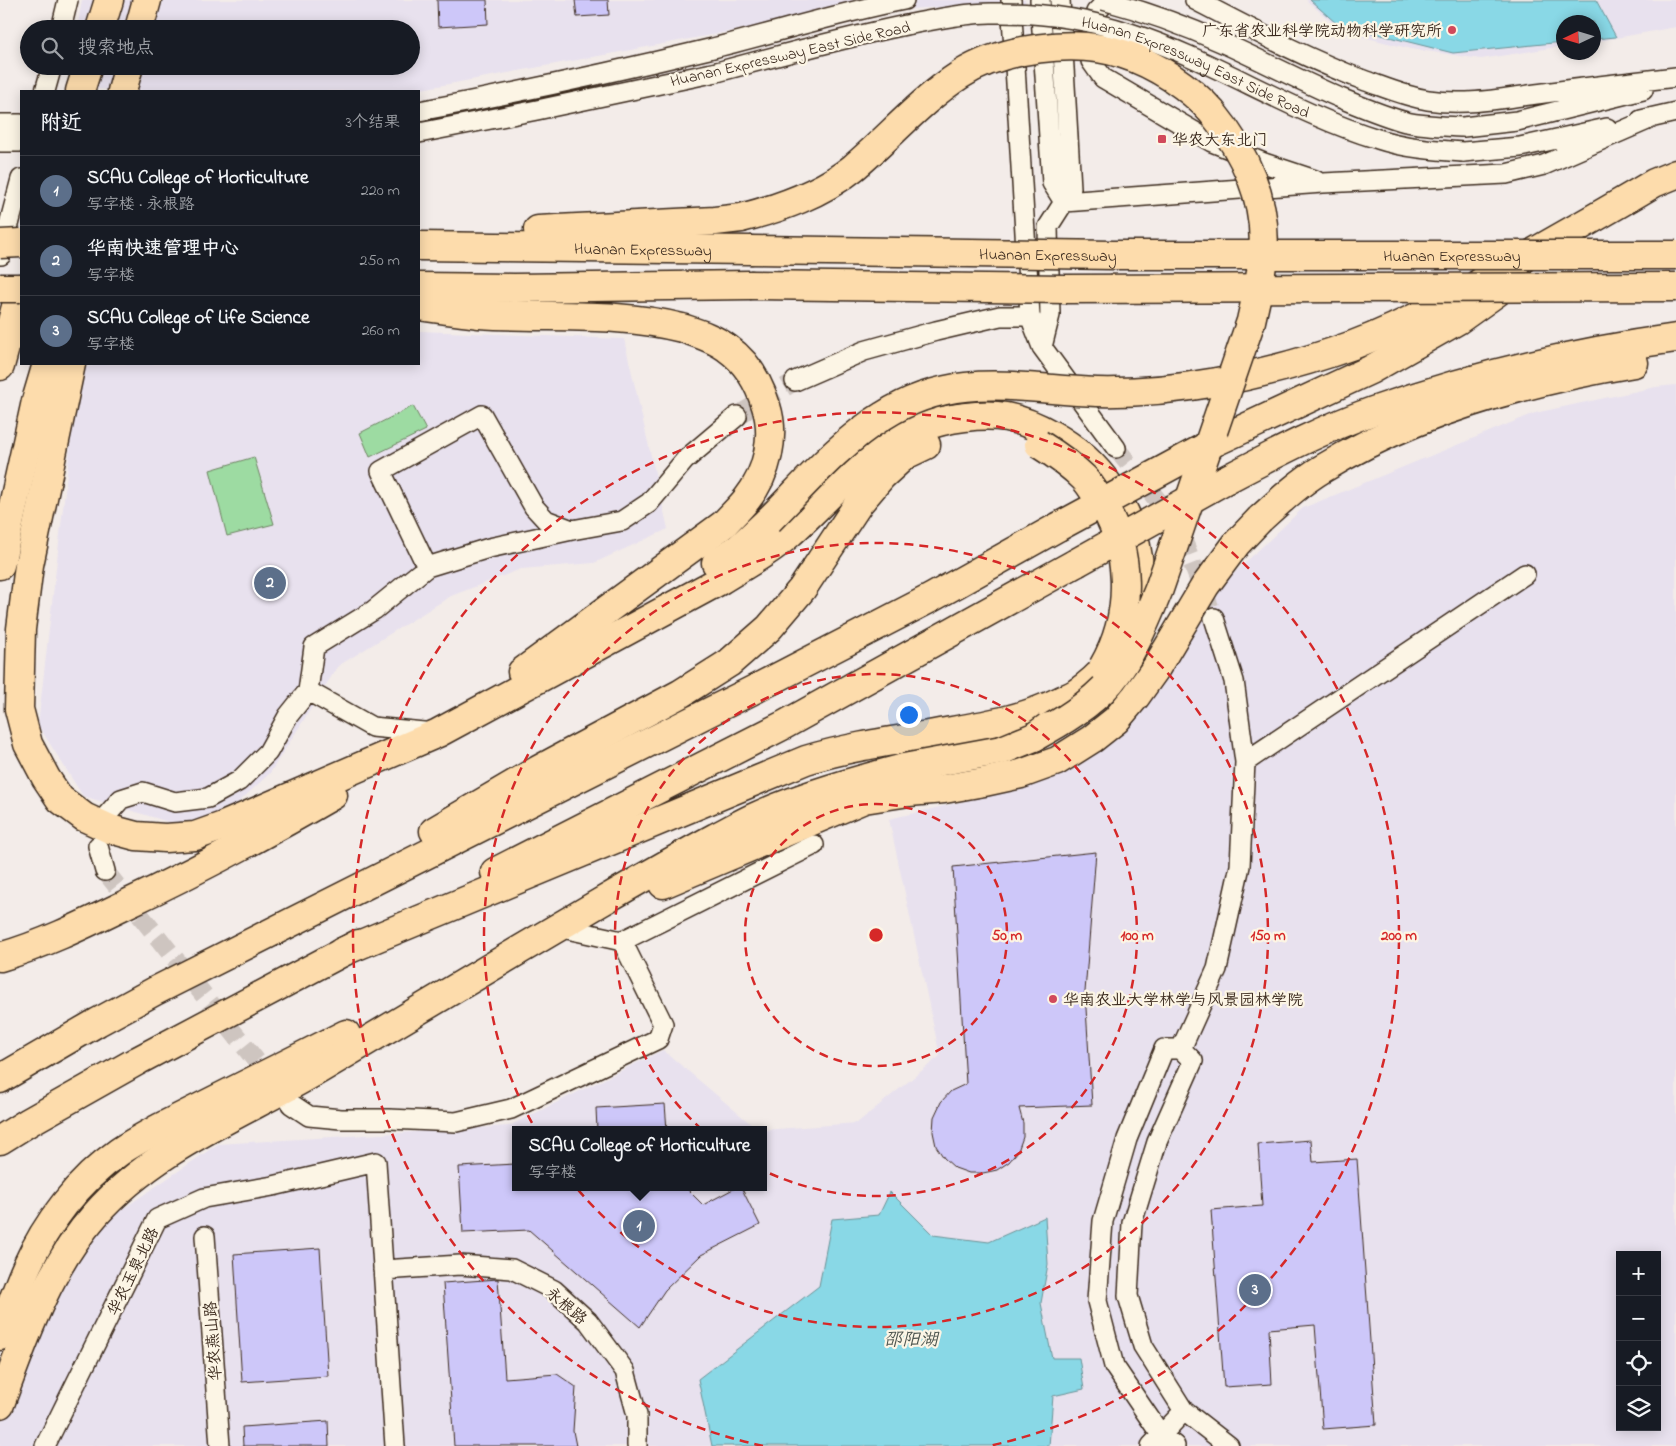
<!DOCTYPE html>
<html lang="zh">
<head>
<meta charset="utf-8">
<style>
	body { margin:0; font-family:"Indie Flower","LXGW WenKai TC",sans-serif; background:#20242c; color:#f1f3f6 }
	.controls { position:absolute; right:15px; bottom:15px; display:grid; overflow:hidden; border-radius:0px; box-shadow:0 2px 12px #0003 }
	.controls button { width:45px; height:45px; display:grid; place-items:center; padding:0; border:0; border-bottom:1px solid #363941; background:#171b24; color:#f1f3f6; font:25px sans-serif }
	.compass { position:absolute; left:1556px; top:15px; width:45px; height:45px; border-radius:50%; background:#171b24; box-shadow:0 2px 12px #0003; rotate:266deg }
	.you { position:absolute; left:908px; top:714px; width:18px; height:18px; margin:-12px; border:4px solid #fff; border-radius:50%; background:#1a73e8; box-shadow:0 0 0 8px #1a73e833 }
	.badge { display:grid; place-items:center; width:32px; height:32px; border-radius:50%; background:#2563eb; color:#fff; font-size:16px; font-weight:700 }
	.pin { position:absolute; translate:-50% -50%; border:2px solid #fff; box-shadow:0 1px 5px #0006 }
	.popup { position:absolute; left:512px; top:1126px; width:255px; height:65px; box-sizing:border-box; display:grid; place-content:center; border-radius:0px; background:#171b24; filter:drop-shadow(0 1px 4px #0005); font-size:16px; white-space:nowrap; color:#9ea1a6 }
	.popup b { font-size:19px; color:#f1f3f6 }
	.popup::after { content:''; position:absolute; left:50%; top:100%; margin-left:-10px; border:10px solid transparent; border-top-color:#171b24 }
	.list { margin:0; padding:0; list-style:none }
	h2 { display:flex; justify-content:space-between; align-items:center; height:65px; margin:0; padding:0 20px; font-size:21px }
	h2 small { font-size:16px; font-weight:400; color:#9ea1a6 }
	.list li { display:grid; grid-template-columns:32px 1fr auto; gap:15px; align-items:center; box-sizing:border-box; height:70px; padding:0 20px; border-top:1px solid #363941 }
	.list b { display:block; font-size:19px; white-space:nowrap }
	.list p { margin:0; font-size:16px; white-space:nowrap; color:#9ea1a6 }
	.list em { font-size:16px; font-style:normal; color:#9ea1a6 }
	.icon { flex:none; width:28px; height:28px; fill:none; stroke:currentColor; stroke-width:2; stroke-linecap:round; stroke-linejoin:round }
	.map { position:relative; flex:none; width:1676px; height:1446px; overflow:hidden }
	.search { position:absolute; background:#171b24; box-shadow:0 2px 12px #0003; left:20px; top:20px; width:400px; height:55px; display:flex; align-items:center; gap:12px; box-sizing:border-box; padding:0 18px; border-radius:28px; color:#9ea1a6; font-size:19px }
	.panel { position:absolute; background:#171b24; box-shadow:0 2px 12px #0003; left:20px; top:90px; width:400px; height:275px; border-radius:0px }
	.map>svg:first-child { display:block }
</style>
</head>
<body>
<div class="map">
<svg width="1676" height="1446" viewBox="0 0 1676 1446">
	<rect width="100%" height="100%" fill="#f3ece9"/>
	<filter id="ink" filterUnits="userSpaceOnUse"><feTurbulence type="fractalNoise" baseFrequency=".02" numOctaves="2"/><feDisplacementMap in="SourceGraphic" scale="10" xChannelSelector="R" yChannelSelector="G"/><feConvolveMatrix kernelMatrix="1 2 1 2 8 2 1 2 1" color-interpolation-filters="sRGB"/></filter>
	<g filter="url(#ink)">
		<path fill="#e8e1ee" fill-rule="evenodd" d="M82,0H1025V3L829,13L411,91H154L67,88L71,66H411V29H77Z
			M1306,0H1676V27L1594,42V22H1564L1563,46L1481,59L1412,49L1343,32Z
			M419,331L624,339L668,529L594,563L521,569L451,596L338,666L270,773L228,812L182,826L83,796L38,725L79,369L98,364H419Z
			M1676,385V1446H0V1426L19,1365L89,1232L218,1144L509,1126L663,1050L758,1130H515V1187H763V1130L857,1123L940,1056L889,819L1028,786L1102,749L1164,683L1196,627L1229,578L1303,508L1535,413L1656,387ZM1620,1255H1657V1427H1620Z"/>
		<path fill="#9ddba2" stroke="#6c8260" d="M413,406L426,430L370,457L360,433Z
			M254,457L274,524L227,536L210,470Z"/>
		<path fill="#89d8e6" stroke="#6a9296" d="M1310,0H1596L1616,37L1594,39V22H1564L1563,42L1453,53L1337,24Z
			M890,1192L933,1235L989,1242L1045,1217L1048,1264L1041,1303L1052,1358H1079L1084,1389L1053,1396L1049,1446H712L698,1379L819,1286L832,1219L879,1215Z"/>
		<path fill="#cdc7f9" stroke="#3b2a1e" d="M437,0H487L488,24L438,27Z
			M575,0H608L609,15L577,17Z
			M1096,852L1085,992L1092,1105L1019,1108L1023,1123V1137L1018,1151L1009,1162L997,1170L983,1173H969L955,1168L944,1158L936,1146L933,1132L934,1117L941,1102L951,1091L966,1084L953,867Z
			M665,1104L667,1130H597L596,1108Z
			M1311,1140L1313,1162L1357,1159L1376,1425L1323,1429L1315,1325L1269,1329L1272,1384L1224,1387L1211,1210L1262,1206L1258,1144Z
			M515,1164V1187H685L703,1205L737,1187H741L760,1225L701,1255L665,1290L640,1327L529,1230L463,1233L459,1167Z
			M320,1248L328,1376L242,1382L234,1254Z
			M498,1279L505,1378L557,1374L576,1387L573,1431L576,1446H454L443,1283Z
			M328,1421L329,1446H243L242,1427Z"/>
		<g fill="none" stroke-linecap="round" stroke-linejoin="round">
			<path stroke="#cec5c0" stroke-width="19" stroke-dasharray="19 9" stroke-linecap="butt" d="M737,416L795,381
				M1116,448L1177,525L1214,618
				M105,871L273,1082"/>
			<g stroke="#3b2a1e" stroke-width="22">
				<path id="minor" d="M1011,0L1030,316L1042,347L1116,448
					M1040,0L1052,183L1064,202
					M1110,0L1105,3L1096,12L1089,37L1091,61L1103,78L1212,142L1264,163L1315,180
					M1195,0C1251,29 1307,59 1366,81C1386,88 1407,97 1428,100C1466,106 1506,98 1544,93C1588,87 1632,82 1676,77
					M61,29L68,0
					M45,91L52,66
					M419,111C516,93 613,72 709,49C774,33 838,13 904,0
					M1641,120L1676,112
					M0,124H21
					M1463,127L1517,121L1643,90
					M419,133L537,110L717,72
					M0,142H21
					M1463,152L1520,147L1607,128
					M1064,202L1323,183L1506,174L1544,165L1652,118
					M1,255L21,179
					M1042,347L1050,315L1048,227L1064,202L1071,188L1060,0
					M795,381L864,351L936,331L1000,316H1030
					M427,567L381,471L482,415L534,507L546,520L572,530
					M308,691L372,727L434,733
					M1245,762L1525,574
					M107,815L121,799L143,792L175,802L208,798L239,781L268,752L288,716L308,691L314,647L374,610L427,567L489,548L572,530L622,521L649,503L685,460L737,416
					M98,846L105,871
					M558,927L622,941L814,845
					M1181,1049L1193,1061L1157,1142L1132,1223L1128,1296L1143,1346L1184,1411L1229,1446
					M1181,1049L1217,969L1240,866L1245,762L1234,681L1214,618
					M291,1104L309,1116L341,1119H389L456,1122L511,1109L658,1039L663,1024L622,941
					M205,1236L220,1446
					M383,1270L460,1265L512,1269L554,1290L588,1321L625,1371L637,1415V1446
					M45,1446L157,1219L204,1198L273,1186L376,1162L395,1446
					M1151,1446L1184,1411
					M1175,1446L1161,1435L1114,1366L1097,1301L1103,1221L1127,1139L1164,1049H1181"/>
			</g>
			<g stroke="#3b2a1e" stroke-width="31">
				<g id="highway">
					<path d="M100,29L109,0"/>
					<path d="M139,29L147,0"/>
					<path d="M80,91L88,66"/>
					<path d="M122,91L129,66"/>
					<path d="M538,230L715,221L741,218"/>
					<path id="s1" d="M419,246L750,250"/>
					<path d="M419,287L514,288L750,285"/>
					<path d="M419,306C439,309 459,312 479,314C547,319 616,311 682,328C697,333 714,338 727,348C747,362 759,383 766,406C776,437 767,474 747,499C740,508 731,516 724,524L522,672"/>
					<path d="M71,364L29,565L21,629L19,709L28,744L46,778L60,799L84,817L110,829L136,836L165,838L195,836L223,826L438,733L719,581C743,566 769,552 789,534C831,497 868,447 923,427C946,418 982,413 1006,417C1022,420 1038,427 1052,435C1149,489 1176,624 1078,692C1073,696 1066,698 1060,701C1024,719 986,725 946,732C899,740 852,746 806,760L342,952"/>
					<path d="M0,366L21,288"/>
					<path d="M1217,382C1264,373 1309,361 1353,345C1411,323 1465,292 1519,261C1564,235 1609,210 1654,183L1676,174"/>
					<path d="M1217,441L1370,370L1458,320L1500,290"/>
					<path d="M1225,480C1273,455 1322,429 1373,411C1470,377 1574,352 1676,338"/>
					<path d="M1260,519C1280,501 1299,483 1322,469C1415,412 1527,381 1634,363"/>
					<path d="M716,563L739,548L768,521"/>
					<path d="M0,565L36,401L47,364"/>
					<path d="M434,831L538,770L680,694L729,663L769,628L802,589L859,503L882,476L905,455L926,445"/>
					<path d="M495,872L784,725L1076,563"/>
					<path d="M663,884L864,799L909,792"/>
					<path d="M0,957C42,945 81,926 120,907C193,873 264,835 333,795"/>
					<path d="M0,1079L98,1022L155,991L751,691L931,598L1058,527"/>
					<path d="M0,1140L29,1122L139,1060L358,944"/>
					<path d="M0,1336C9,1313 16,1290 26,1268C46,1223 78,1181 119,1152C132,1143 147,1135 161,1127L346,1034"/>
					<path d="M0,1404C24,1339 48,1268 95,1215C156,1146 242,1115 320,1069C414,1013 507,957 601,902C639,880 677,858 716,837C730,830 743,822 757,816C804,795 854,781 904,768"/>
				</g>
			</g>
			<use href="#minor" stroke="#fcf5e5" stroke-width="19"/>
			<use href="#highway" stroke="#fddcac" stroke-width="28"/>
			<g stroke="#3b2a1e" stroke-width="22" stroke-linecap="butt">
				<g id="minor-bridge">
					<path d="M1103,0C1144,11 1183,25 1221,42C1261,60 1299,80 1338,97C1360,106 1383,116 1406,122C1425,126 1444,126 1463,127"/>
					<path id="s2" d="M717,72C780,55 843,38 906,25C934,20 963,13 991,13C1037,12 1087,19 1130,33C1216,61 1292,113 1378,139C1405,148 1434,150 1463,152"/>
				</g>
			</g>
			<g stroke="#3b2a1e" stroke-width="31" stroke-linecap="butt">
				<g id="highway-bridge">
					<path d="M741,218C780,208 821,194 853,168C889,138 920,101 960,75C1002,48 1075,38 1123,54C1155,64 1190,87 1212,112C1244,151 1268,201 1263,253C1262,276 1256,298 1251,321L1159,589C1146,620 1133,654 1111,681C1090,705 1062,722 1034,737"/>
					<path d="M0,244L21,243"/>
					<path id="s3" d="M750,250L1113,255H1676"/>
					<path d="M750,285L1065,289L1676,287"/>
					<path d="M0,288H21"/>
					<path d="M1039,444C1055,454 1071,465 1084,478C1090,484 1093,491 1098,497C1132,547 1134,614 1103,667"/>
					<path d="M768,521C804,485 840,442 883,416C955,370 1018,389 1097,392C1138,393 1177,389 1217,382"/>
					<path d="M1058,527L1215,442"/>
					<path d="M1076,563L1225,480"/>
					<path d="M904,768L1002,750L1034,737L1048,727"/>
					<path d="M909,792L944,789L984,782L1021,774L1057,761L1092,739L1116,720L1136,696L1156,668L1205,586L1237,543L1260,519"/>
				</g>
			</g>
			<use href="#minor-bridge" stroke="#fcf5e5" stroke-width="19"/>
			<use href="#highway-bridge" stroke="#fddcac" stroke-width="28"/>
		</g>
	</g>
	<g fill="none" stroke="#d62828" stroke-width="2.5" stroke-dasharray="9 6">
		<circle cx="876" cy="935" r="131"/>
		<circle cx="876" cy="935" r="261"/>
		<circle cx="876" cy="935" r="392"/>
		<path d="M763 1446A523 523 0 1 1 989 1446"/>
	</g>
	<g fill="#d1495b" stroke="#fcf5e5" stroke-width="2">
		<circle cx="1452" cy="30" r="5"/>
		<rect x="1157" y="134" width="10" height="10" rx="2.5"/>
		<circle cx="1053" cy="999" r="5"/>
	</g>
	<g text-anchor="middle" stroke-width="4.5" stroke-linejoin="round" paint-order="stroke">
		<g font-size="16" fill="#3b2a1e" stroke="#fcf5e5" text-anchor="start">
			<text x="1442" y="36" text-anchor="end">广东省农业科学院动物科学研究所</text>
			<text x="1172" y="145">华农大东北门</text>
			<text x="1063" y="1005">华南农业大学林学与风景园林学院</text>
		</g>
		<g font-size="16" fill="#3b2a1e" stroke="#fcf5e5">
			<text transform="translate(790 53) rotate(-13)" y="6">Huanan Expressway East Side Road</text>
			<text dy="6" stroke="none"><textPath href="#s2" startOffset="495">Huanan Expressway East Side Road</textPath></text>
			<text dy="6" stroke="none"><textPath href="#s1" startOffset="224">Huanan Expressway</textPath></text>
			<text dy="6" stroke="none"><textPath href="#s3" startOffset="298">Huanan Expressway</textPath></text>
			<text dy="6" stroke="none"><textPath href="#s3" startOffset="702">Huanan Expressway</textPath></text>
			<text transform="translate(132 1271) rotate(-64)" y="6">华农玉泉北路</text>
			<text transform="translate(567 1305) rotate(40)" y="6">永根路</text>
			<text transform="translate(212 1341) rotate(-94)" y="6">华农燕山路</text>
		</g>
		<g font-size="18" font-style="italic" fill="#4e5650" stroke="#fcf5e5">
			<text x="911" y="1345">邵阳湖</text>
		</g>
	</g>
	<circle cx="876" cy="935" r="8" fill="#d62828" stroke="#fcf5e5" stroke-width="2.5"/>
	<g font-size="15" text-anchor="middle" font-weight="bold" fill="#d62828" stroke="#fcf5e5" stroke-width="4.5" stroke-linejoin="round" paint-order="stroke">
		<text x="1007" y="940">50 m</text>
		<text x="1137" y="940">100 m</text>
		<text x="1268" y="940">150 m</text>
		<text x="1399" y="940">200 m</text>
	</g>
</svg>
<div class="controls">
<button>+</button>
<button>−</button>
<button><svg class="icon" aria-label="locate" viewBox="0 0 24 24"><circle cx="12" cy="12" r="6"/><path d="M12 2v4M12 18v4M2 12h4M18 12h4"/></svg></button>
<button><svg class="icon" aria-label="layers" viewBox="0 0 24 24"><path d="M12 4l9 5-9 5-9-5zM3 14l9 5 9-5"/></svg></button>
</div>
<svg class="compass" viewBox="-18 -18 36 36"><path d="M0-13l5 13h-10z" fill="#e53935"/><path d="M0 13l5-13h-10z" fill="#9ea1a6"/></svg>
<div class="you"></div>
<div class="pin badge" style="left:639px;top:1226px;background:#5c6f8a">1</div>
<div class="popup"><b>SCAU College of Horticulture</b>写字楼</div>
<div class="pin badge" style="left:270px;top:583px;background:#5c6f8a">2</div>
<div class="pin badge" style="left:1255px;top:1290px;background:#5c6f8a">3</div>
<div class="search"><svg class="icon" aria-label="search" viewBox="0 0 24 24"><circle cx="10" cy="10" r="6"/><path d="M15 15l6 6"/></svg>搜索地点</div>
<section class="panel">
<h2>附近<small>3个结果</small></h2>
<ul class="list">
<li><span class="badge" style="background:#5c6f8a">1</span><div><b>SCAU College of Horticulture</b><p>写字楼 · 永根路</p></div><em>220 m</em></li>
<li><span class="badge" style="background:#5c6f8a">2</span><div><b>华南快速管理中心</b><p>写字楼</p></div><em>250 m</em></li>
<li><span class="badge" style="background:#5c6f8a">3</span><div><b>SCAU College of Life Science</b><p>写字楼</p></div><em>260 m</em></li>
</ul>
</section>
</div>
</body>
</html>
